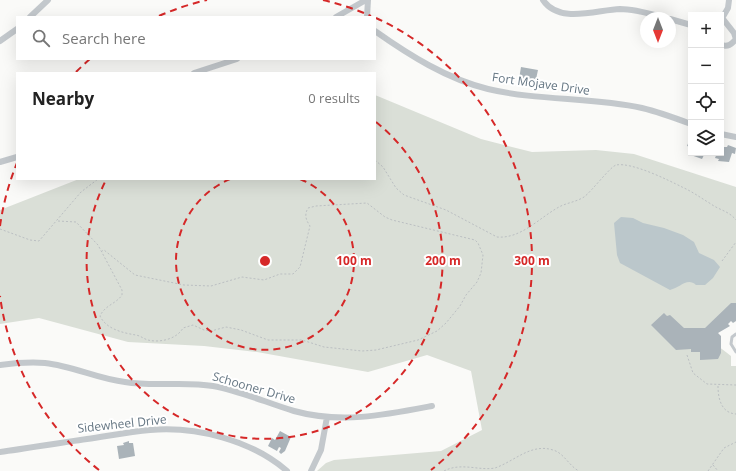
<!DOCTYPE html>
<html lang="en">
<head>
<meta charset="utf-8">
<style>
	body { margin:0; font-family:"Open Sans",sans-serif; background:#f2f2f2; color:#222 }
	.controls { position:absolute; right:12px; top:12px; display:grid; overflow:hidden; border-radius:0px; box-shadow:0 4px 16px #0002 }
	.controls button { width:36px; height:36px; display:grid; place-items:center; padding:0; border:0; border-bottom:1px solid #e0e0e0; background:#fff; color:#222; font:20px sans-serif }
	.compass { position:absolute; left:640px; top:12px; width:36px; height:36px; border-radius:50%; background:#fff; box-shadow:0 4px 16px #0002; rotate:180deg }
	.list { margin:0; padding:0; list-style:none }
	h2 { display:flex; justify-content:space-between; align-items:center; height:52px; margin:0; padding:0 16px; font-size:17px }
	h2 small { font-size:13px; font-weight:400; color:#767676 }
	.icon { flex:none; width:22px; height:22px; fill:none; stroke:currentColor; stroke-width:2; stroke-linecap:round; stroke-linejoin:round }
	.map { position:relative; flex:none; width:736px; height:471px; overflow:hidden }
	.search { position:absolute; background:#fff; box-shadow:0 4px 16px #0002; left:16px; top:16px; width:360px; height:44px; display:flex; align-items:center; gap:10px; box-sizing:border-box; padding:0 14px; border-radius:0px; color:#767676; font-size:15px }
	.panel { position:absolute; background:#fff; box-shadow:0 4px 16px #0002; left:16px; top:72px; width:360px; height:108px; border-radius:0px }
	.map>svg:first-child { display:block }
</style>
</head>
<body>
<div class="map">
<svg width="736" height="471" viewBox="0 0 736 471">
	<rect width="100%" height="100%" fill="#fafaf8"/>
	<path fill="#dadfd7" d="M375,95L481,139L532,152L596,150L634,154L736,187V309L705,336L731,356V366H736V471H317L326,463L334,460L441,451L482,430L471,371L427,355L368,372L257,352L204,346L128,342L39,318L0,324V210L79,179H375Z"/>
	<path fill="#bbc7cb" d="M621,217L633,218L643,223L664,228L683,235L694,242L699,253L714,260L720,267L713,278L705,285H696C687,277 680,288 670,290L620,263L617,255L614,223Z"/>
	<path fill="#aab3b9" d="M521,67L538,70L535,84L528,83L527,80L526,87L518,85Z
		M691,136V153H705L702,159L688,154L691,147L687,146Z
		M728,145L736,148L735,154L732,153L729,162L718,161L719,159L715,158L717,153H721V147H727Z
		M731,303H736V321L733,323L731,321L728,324L730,326L718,333L721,336V353L718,359L700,360V352H691V349L676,350L651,325L664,313L667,316L670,315L684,328H705Z
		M280,431L291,437L285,451L281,454L279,452L281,448L279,447L277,451L268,446L272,438L275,440Z
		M129,441V443H133L135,456L119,459L117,446L124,445L123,443Z"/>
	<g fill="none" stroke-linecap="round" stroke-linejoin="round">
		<path stroke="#bbbfc2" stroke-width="1" stroke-dasharray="2 2" stroke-linecap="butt" d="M375,160L383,167L396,188L404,195L446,210L497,237C521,239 539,218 559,207C566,203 576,202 584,197C592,191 610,167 616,165C632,162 668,180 682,187C693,192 701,198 711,204C719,210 729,211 736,220
			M58,221L76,222L98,245L122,290V295C116,304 105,305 100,316C106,329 123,333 136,335C141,336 144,339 148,340C160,343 177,339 183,328L193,325L204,330L211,331L226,327L241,330L268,340H302L324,347L362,351L376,350L418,340L437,331L446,323L460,306L466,295L477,282L481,273L483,255L478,243L475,240L392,220L385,217L367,203L316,206L308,208C304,215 306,220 310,226L300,267L293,274H280L264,280L242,277L211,286L184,285L135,275L104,250L102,251
			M0,229L30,240L39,241L81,192L98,179
			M722,261L736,242
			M687,355L693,373L707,384L736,385
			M718,386C718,398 721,413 736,414
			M713,465L718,471
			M444,471C461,462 479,471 495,468C515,461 531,443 553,450C564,453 569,466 579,471
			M708,471L724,448L736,442"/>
		<path stroke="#c3c8cc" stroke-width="3" d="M736,334L732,337L731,344L736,352"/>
		<path stroke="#c3c8cc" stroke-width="6" d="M543,0C559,24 596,10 620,9C635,9 651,14 666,18
			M30,17L48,0
			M336,17L366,0
			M367,17L368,0
			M670,19L691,25
			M721,20L728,8L729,0
			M375,31C409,55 447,79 488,89C539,101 592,97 642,108C659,112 675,118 691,124
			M0,41L17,29
			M721,45C728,47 731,45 736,39L734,33L723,19
			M194,73L237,59
			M721,134L736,137
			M0,162L17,157
			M0,365C15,363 30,362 45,363C73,366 98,379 125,382C154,387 184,381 213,386C241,391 267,403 294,411C341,424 385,415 432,406
			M0,452C29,448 58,443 87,439C108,436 129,432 150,430C196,426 251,440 287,471
			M311,471L321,450L327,417"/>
	</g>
	<g fill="none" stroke="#d62828" stroke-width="2" stroke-dasharray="7 5">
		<path d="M300 179A89 89 0 1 1 230 179"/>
		<path d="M376 122A178 178 0 1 1 106 180"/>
		<path d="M99 470A267 267 0 0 1 0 296M0 226A267 267 0 0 1 17 163M76 72A267 267 0 0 1 90 59M159 16A267 267 0 0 1 207 0M323 0A267 267 0 0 1 371 16M376 18A267 267 0 0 1 431 470"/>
	</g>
	<g text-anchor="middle" stroke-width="4" stroke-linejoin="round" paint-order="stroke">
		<g font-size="12" fill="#657683" stroke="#fff">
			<text transform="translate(541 84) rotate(8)" y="4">Fort Mojave Drive</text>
			<text transform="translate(254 388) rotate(16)" y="4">Schooner Drive</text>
			<text transform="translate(122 424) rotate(-6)" y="4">Sidewheel Drive</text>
		</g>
	</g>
	<circle cx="265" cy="261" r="6" fill="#d62828" stroke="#fff" stroke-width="2"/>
	<g font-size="12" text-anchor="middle" font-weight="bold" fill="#d62828" stroke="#fff" stroke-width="4" stroke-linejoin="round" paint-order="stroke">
		<text x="354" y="265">100 m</text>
		<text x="443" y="265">200 m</text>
		<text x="532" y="265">300 m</text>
	</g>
</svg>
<div class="controls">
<button>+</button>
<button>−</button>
<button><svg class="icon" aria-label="locate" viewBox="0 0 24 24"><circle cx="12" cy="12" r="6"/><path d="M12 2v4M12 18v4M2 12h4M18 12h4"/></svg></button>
<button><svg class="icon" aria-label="layers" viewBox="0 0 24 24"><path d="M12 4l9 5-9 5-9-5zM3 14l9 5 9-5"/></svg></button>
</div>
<svg class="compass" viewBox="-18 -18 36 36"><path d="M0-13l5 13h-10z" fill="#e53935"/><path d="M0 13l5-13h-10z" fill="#767676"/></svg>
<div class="search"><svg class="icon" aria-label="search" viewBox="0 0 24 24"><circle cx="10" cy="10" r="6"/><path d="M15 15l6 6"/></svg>Search here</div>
<section class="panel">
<h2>Nearby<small>0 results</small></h2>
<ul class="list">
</ul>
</section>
</div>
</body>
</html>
